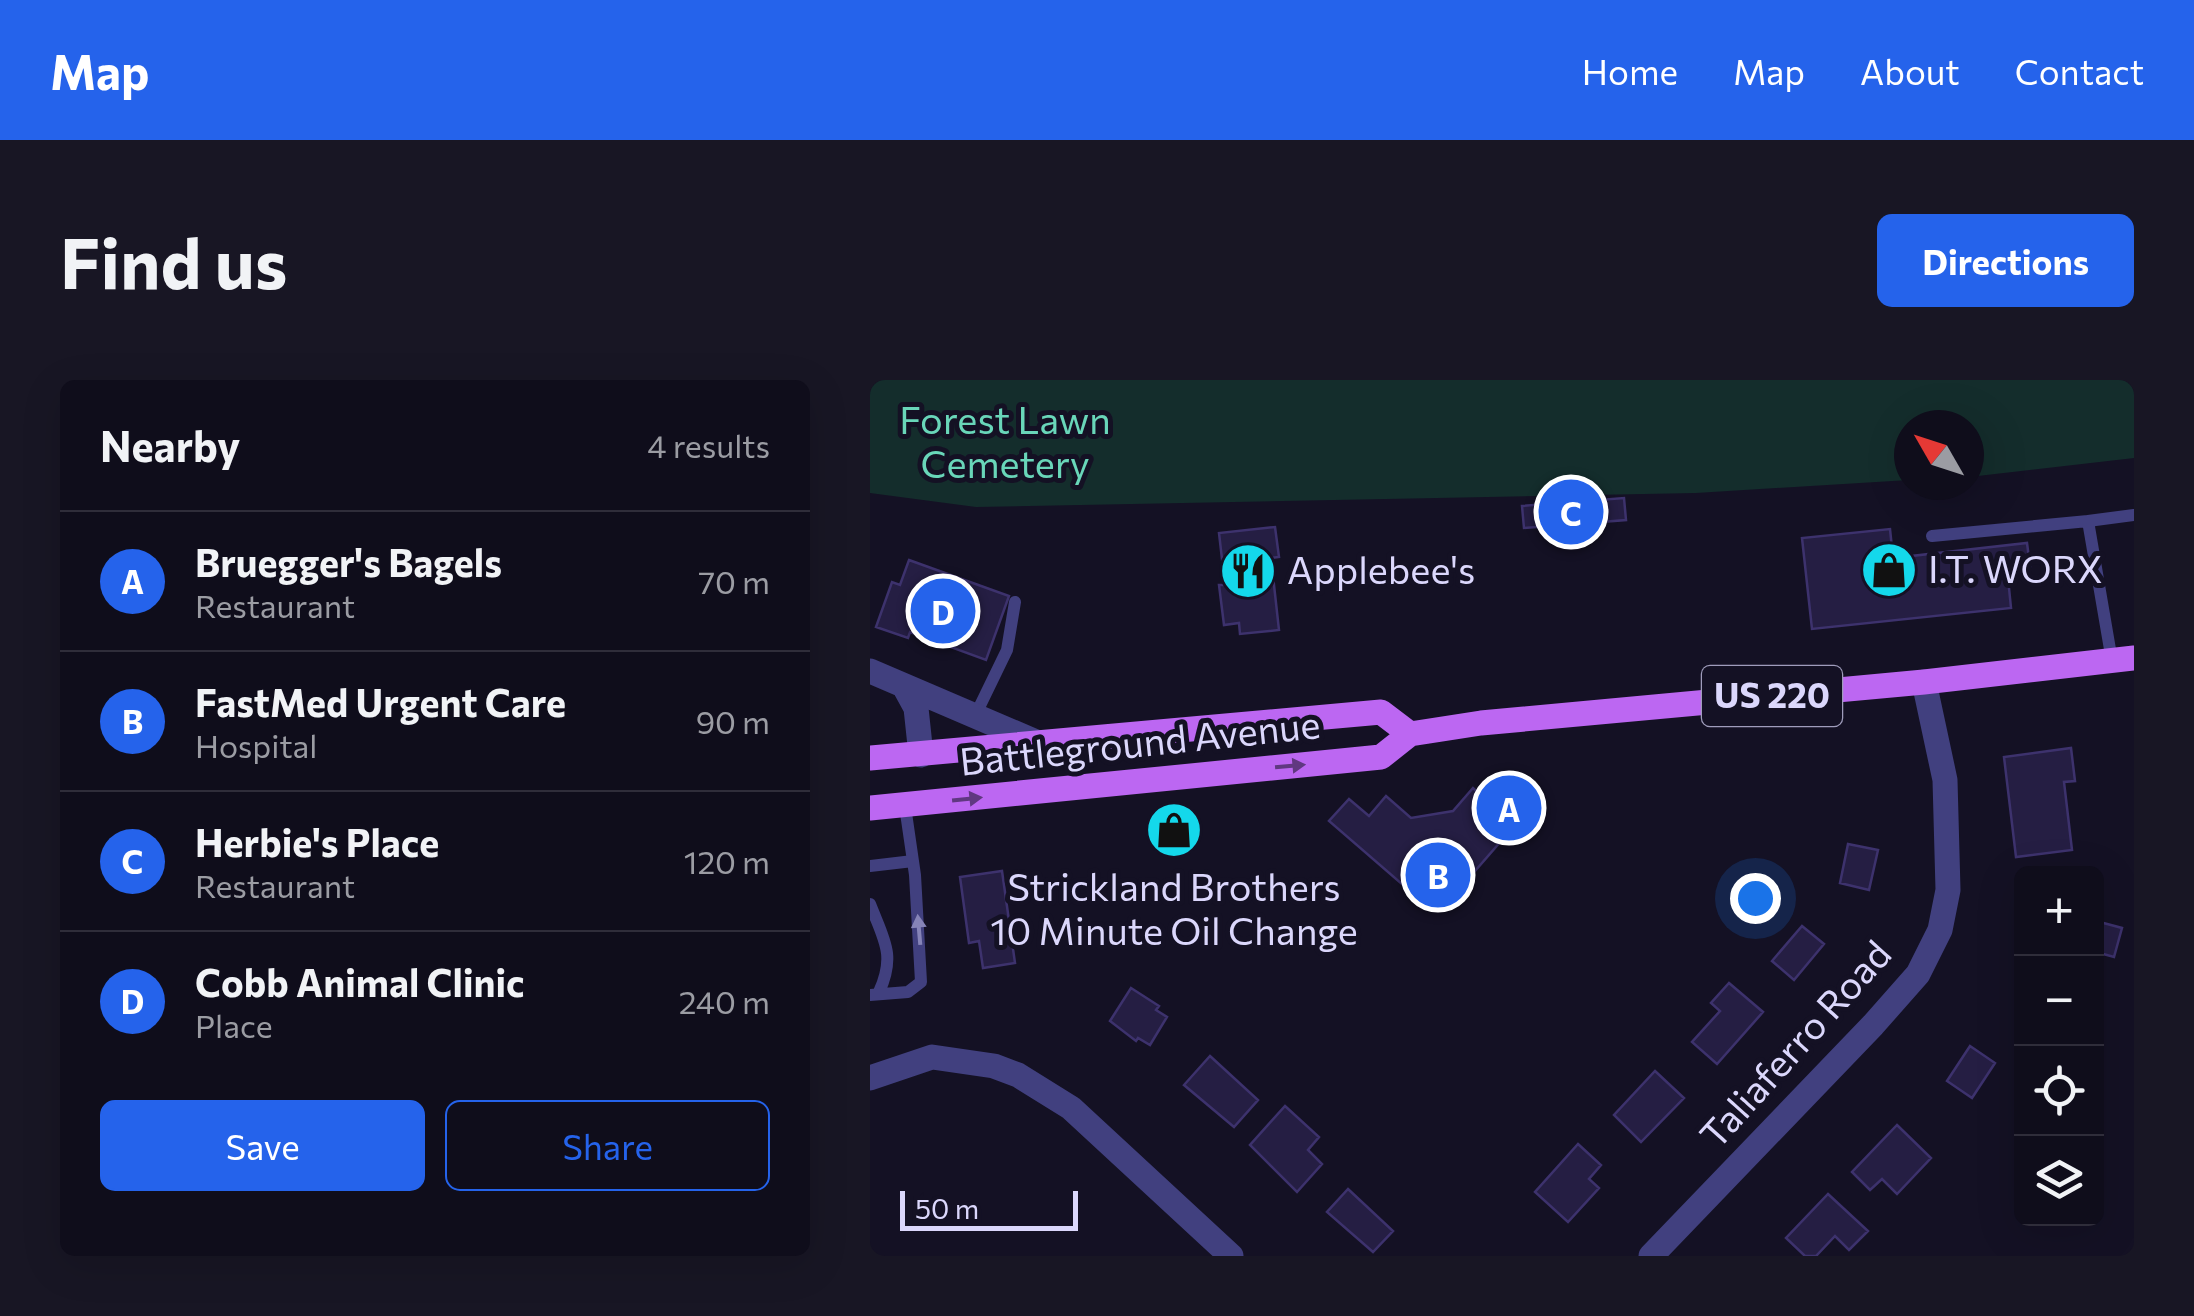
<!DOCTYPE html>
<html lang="en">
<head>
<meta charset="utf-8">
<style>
	body { margin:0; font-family:Commissioner,sans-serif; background:#181624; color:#f1f3f6 }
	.controls { position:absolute; right:30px; bottom:30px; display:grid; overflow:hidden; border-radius:15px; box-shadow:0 10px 40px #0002 }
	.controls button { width:90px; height:90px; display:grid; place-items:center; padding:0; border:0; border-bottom:2px solid #2f2d3a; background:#0f0d1b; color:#f1f3f6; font:50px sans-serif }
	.compass { position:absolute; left:1024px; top:30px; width:90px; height:90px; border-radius:50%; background:#0f0d1b; box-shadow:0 10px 40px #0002; rotate:309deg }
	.scale { position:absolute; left:30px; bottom:25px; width:178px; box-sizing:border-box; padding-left:10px; border:5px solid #dbd7fc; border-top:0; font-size:28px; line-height:35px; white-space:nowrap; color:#dbd7fc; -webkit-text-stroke:8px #141124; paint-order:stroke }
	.you { position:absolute; left:885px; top:518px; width:35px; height:35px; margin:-25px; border:8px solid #fff; border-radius:50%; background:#1a73e8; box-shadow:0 0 0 15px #1a73e833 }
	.badge { display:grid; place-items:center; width:65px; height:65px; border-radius:50%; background:#2563eb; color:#fff; font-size:32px; font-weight:700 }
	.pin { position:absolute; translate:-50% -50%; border:5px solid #fff; box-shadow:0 2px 10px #0006 }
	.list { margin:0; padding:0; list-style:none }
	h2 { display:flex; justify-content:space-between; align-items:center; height:130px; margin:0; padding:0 40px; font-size:42px }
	h2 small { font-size:32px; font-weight:400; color:#9b9ca3 }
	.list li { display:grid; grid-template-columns:65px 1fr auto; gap:30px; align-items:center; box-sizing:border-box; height:140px; padding:0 40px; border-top:2px solid #2f2d3a }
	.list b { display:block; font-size:38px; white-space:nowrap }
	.list p { margin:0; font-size:32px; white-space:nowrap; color:#9b9ca3 }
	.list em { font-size:32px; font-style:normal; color:#9b9ca3 }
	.actions { display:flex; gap:20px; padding:30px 40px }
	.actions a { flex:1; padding:22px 0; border:2px solid #2563eb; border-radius:15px; text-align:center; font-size:35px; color:#2563eb }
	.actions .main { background:#2563eb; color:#fff }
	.icon { flex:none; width:55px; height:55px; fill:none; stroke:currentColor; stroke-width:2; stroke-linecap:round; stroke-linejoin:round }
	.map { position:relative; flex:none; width:1264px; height:876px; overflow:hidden; border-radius:15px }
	header { display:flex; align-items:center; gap:60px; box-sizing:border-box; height:140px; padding:0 50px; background:#2563eb; color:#fff }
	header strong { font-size:48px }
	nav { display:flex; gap:55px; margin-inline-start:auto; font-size:35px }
	.intro { display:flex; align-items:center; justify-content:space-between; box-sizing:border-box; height:240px; padding:0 60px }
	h1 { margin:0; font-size:70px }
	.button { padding:25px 45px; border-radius:15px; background:#2563eb; color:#fff; font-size:35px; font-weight:700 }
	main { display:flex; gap:60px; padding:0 60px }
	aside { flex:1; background:#0f0d1b; border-radius:15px; box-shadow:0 10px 40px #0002 }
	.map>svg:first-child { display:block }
</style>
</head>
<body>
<header>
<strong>Map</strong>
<nav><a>Home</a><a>Map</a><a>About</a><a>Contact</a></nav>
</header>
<div class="intro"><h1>Find us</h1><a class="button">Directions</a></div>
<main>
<aside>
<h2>Nearby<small>4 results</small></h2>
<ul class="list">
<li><span class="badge">A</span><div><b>Bruegger's Bagels</b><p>Restaurant</p></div><em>70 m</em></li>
<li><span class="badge">B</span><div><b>FastMed Urgent Care</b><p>Hospital</p></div><em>90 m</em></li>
<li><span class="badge">C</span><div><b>Herbie's Place</b><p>Restaurant</p></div><em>120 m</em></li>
<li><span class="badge">D</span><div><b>Cobb Animal Clinic</b><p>Place</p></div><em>240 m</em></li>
</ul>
<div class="actions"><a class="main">Save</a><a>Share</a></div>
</aside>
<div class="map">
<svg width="1264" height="876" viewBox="0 0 1264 876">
	<rect width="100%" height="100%" fill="#141124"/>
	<path fill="#142d2c" d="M0,0H1264V78L1099,97V45H1039V100L826,113L106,127L0,113Z"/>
	<path fill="#251e43" stroke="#3d326d" stroke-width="2.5" d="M754,118L756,140L654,148L652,126Z
		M405,147L409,177L401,178L409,250L370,254L369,243L354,245L349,205H355L349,153Z
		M1020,149L1023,178L1157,163L1160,186L1137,188L1141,228L942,249L932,158Z
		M39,180L139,216L116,280L40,252L38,258L6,247L22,202L30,205Z
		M1201,368L1205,401L1194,402L1202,470L1146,477L1134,377Z
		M642,402L665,422L578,522L555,524L459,441L479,419L499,436L516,416L541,438L583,431L603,408L622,425Z
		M978,464L1008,470L999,510L970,503Z
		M132,491L145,583L113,588L109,561L99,563L90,497Z
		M1226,541L1252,548L1244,577L1226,572Z
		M932,546L954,564L924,600L902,581Z
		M859,603L893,632L847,684L822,662L850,631L841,623Z
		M261,608L289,626L286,630L297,637L280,665L268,658L266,661L240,641Z
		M1100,666L1125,683L1102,718L1077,701Z
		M340,676L388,720L364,747L314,705Z
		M785,691L814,718L771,762L744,735Z
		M415,726L449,757L438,770L452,784L427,812L380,765Z
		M1027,745L1061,778L1027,814L1012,799L1000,810L982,792Z
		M708,764L731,785L719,799L729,808L698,842L665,812Z
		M478,809L523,851L503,872L457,832Z
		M958,814L998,851L979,870L965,856L946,876H935L916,858Z"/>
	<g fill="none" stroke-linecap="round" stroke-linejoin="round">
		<path stroke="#41407f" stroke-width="12" d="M1062,156L1218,141
			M1242,281L1218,141L1264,135
			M105,336L137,270L145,222
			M0,486L43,481
			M0,524C14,560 26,575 9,612
			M0,615L38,612L51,602L45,495L35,426"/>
		<path stroke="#41407f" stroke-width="25" d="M0,291L166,362
			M34,306L46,328L51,375
			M0,698L62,677L124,686L148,695L201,728L361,876
			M781,876L1003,645L1048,594L1070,550L1078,510L1075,400L1054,302"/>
		<path stroke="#bc67f2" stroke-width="25" d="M0,378L511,332L540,354
			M0,428L511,377L540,354L611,343L1054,302L1264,278"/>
	</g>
	<defs><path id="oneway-solid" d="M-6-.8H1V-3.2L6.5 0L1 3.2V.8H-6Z" transform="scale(2.5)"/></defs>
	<g fill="#603881">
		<use href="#oneway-solid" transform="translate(420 386) rotate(-5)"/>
		<use href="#oneway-solid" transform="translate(97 419) rotate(-6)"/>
	</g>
	<use fill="#8684b7" href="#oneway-solid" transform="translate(49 550) rotate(-95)"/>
	<defs>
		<g id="shop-disc" transform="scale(2.875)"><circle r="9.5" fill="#14d8eb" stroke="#141124"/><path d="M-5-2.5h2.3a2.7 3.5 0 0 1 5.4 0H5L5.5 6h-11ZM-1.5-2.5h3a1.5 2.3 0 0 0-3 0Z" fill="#111"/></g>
		<g id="restaurant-disc" transform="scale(2.875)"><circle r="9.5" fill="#14d8eb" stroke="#141124"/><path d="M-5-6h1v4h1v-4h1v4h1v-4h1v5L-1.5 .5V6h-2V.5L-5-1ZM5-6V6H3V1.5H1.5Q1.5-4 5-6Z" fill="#111"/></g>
	</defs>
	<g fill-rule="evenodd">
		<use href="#shop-disc" x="1019" y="190"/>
		<use href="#restaurant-disc" x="378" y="191"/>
		<use href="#shop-disc" x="304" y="450"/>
	</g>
	<g text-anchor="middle" stroke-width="10" stroke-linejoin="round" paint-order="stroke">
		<rect fill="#141124" stroke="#9f9cbb" stroke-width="2.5" x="832" y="286" width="140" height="60" rx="8"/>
		<g font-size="35" font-weight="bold" fill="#dbd7fc">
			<text x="902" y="328">US 220</text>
		</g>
		<g font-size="38" fill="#69d6b9" stroke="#141124">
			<text x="135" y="54">Forest Lawn<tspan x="135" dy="44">Cemetery</tspan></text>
		</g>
		<g font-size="38" fill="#dbd7fc" stroke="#141124" text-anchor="start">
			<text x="1058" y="203">I.T. WORX</text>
			<text x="417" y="204">Applebee's</text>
			<text x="304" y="521" text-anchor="middle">Strickland Brothers<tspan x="304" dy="44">10 Minute Oil Change</tspan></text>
		</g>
		<g font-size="38" fill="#dbd7fc" stroke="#141124">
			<text transform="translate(270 364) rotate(-6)" y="13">Battleground Avenue</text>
			<text transform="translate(926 665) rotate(-48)" y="13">Taliaferro Road</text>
		</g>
	</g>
</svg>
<div class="controls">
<button>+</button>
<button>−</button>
<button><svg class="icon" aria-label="locate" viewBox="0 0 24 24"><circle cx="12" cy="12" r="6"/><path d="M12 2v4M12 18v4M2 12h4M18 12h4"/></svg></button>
<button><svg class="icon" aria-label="layers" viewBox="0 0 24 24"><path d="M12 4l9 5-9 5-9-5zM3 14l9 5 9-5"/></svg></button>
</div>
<svg class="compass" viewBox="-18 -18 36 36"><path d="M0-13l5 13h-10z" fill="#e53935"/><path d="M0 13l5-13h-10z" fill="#9b9ca3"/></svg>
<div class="scale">50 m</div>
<div class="you"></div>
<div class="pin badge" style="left:639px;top:428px">A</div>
<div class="pin badge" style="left:568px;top:495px">B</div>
<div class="pin badge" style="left:701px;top:132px">C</div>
<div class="pin badge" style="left:73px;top:231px">D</div>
</div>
</main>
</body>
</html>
